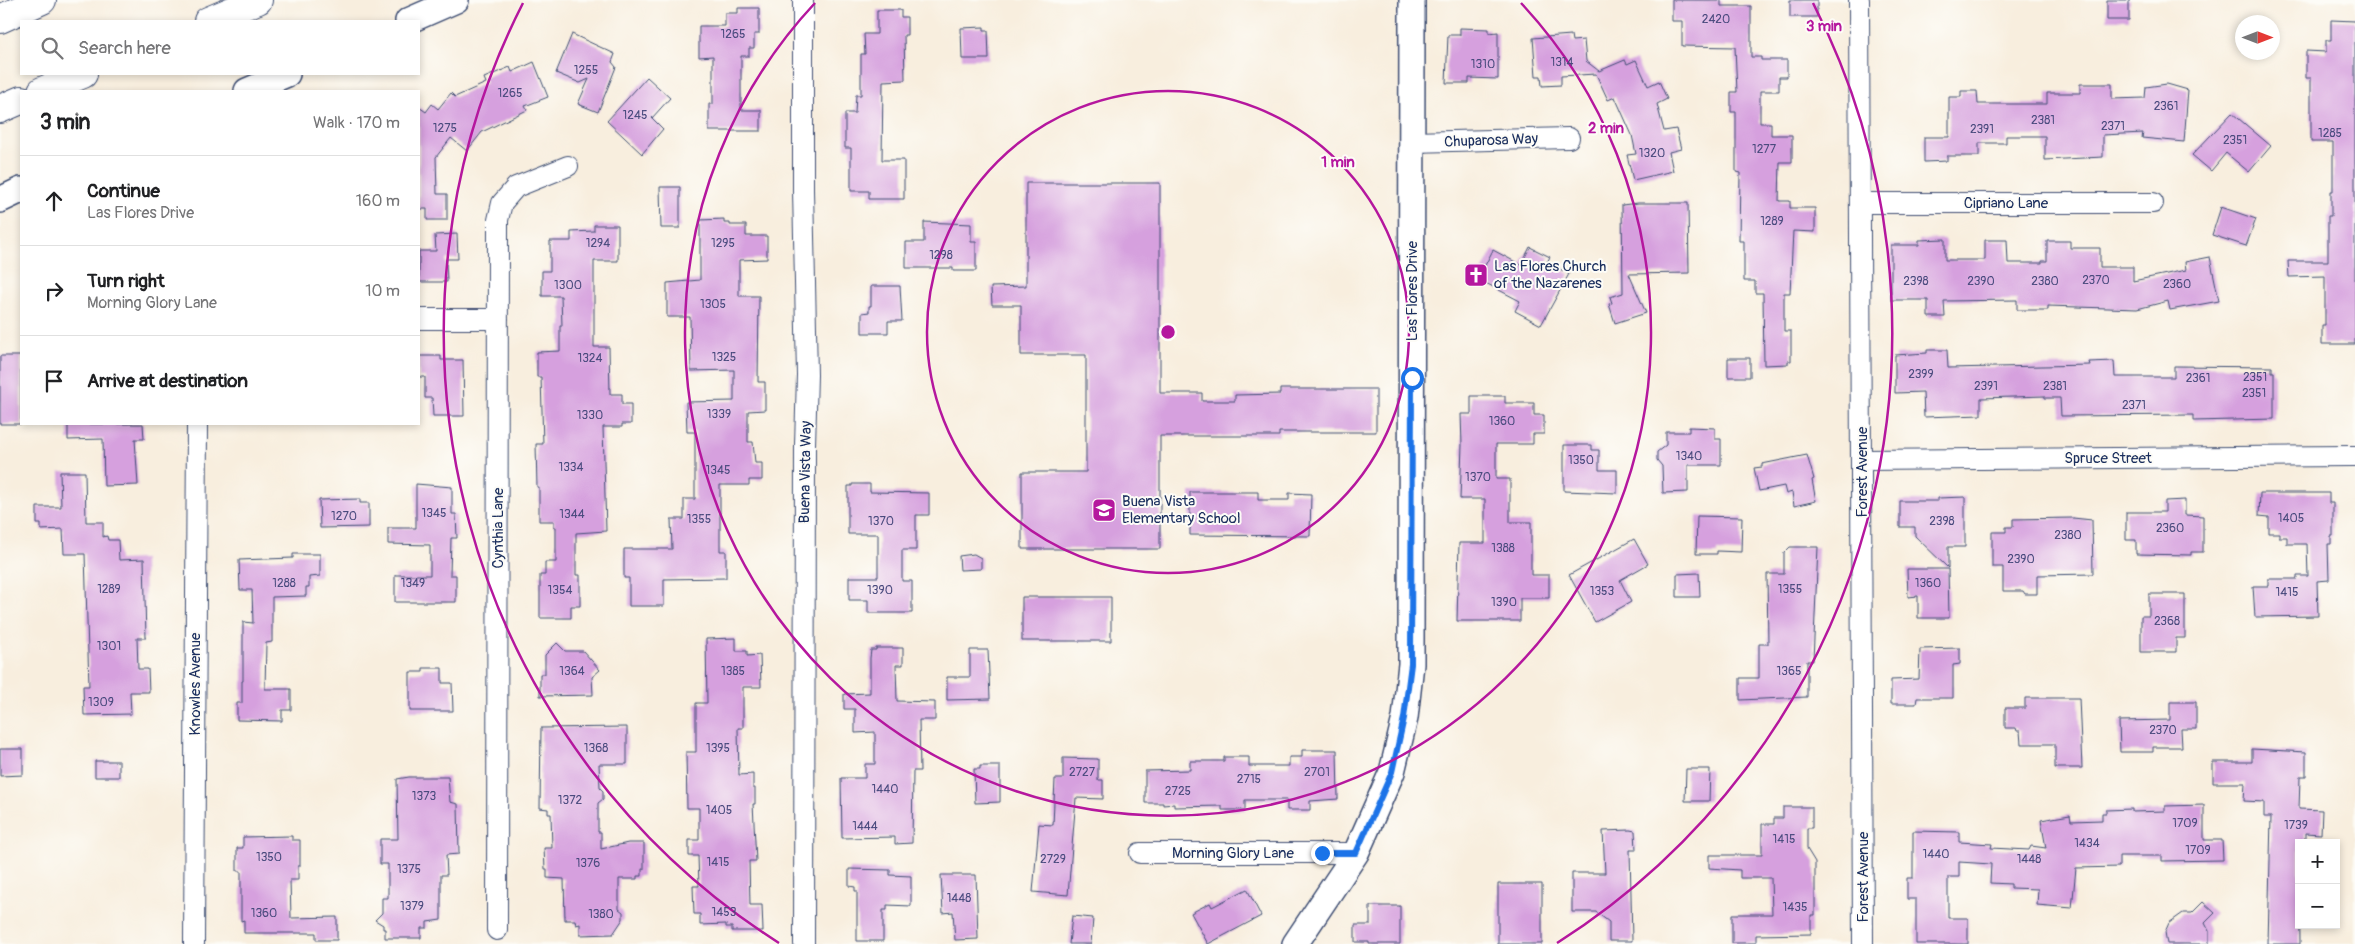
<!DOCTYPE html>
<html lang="en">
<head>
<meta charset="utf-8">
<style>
	body { margin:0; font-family:Pangolin,sans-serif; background:#f6f6f6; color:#202124 }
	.controls { position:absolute; right:15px; bottom:15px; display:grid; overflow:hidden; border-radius:0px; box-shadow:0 2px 8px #0003 }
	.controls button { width:45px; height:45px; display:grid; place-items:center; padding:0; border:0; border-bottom:1px solid #e0e0e0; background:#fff; color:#202124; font:25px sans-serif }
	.compass { position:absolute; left:2235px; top:15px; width:45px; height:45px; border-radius:50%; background:#fff; box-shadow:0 2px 8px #0003; rotate:90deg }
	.stop { position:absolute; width:15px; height:15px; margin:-11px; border:4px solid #1a73e8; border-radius:50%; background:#fff }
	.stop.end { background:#1a73e8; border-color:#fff; box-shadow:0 1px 5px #0008 }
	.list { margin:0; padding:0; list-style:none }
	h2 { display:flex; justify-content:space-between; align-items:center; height:65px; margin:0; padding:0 20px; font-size:21px }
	h2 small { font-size:16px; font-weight:400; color:#757577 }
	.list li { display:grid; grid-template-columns:32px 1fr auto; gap:15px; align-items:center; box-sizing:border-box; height:90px; padding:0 20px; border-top:1px solid #e0e0e0 }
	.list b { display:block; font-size:19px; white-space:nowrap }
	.list p { margin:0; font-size:16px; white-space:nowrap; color:#757577 }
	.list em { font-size:16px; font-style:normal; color:#757577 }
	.icon { flex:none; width:28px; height:28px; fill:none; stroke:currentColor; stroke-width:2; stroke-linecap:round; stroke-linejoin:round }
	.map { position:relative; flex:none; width:2355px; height:944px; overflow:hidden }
	.search { position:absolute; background:#fff; box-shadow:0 2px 8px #0003; left:20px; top:20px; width:400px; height:55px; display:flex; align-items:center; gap:12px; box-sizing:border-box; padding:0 18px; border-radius:0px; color:#757577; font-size:19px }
	.panel { position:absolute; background:#fff; box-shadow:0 2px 8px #0003; left:20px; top:90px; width:400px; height:335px; border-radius:0px }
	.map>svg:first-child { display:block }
</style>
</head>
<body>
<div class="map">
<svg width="2355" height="944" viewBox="0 0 2355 944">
	<rect width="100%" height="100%" fill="#fdfcf7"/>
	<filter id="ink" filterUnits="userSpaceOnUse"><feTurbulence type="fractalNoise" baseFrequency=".02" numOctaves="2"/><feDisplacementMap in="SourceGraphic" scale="10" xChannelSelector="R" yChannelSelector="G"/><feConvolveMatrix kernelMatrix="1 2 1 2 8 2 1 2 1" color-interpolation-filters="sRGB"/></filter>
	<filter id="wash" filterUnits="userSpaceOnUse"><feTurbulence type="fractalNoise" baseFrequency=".0096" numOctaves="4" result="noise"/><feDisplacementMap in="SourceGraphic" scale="20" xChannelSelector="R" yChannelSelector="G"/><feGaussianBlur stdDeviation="1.12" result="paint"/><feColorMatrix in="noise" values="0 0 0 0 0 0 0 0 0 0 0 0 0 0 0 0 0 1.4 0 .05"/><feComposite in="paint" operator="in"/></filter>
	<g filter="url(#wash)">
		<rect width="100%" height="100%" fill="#f8eede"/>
		<g id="blocks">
			<path fill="#d6a0de" d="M1672,0H1721V6H1751V57H1761V60H1787V77H1779V91H1760V123H1771V135H1792V162H1780L1779,201H1790V208H1815V232L1793,231L1790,293H1784V331H1791V361H1788V364L1764,365L1763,293H1755V281H1744V241H1739L1740,173L1736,172V112H1731V92H1737L1735,47L1682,46V21H1672Z
				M1790,0H1817V17H1790Z
				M2107,0H2129V20H2107Z
				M738,8H759V34H754V48H749V56H741V110H761V131H709V104H713V56L699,57V26H725V13H738Z
				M877,10H901V17H907V35H904L905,80L883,81L882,160H904V199H869V191H851V148H845V113H855L856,95H861V54H865L864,34H877Z
				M2331,20L2355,21V344H2322V325H2325V276L2289,277L2288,261H2328V216H2331V191H2333V142H2311V78H2306V51L2326,52V40H2331Z
				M984,27V30H988L989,59H962L961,28Z
				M1460,28L1489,29V33L1498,32V79L1469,78V83H1446L1448,35H1460Z
				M572,34L615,54L612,62L616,67L598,112L578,104L589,79L580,83L556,73Z
				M1571,35L1572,41L1584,40L1586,61L1599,71L1625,60L1627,64L1636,60L1648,86L1659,81L1667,99L1657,104L1664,131L1676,129L1681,149L1669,152L1673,171L1633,180L1627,155L1636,154L1632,135L1615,97L1608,100L1596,74L1561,76V85L1542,86L1541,76H1536L1533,38Z
				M534,62L548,97L525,106L527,110L482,132L467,151L451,138L436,157L437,194H447V220H427V209H419V107L426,112L432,104L438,109L451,93L455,97L486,83L484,78L510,67L512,72Z
				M647,77L670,98L652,118L663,129L642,154L607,121Z
				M2080,84H2112V99L2145,98L2146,87L2167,84L2188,90L2184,142L2142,138L2143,133L2103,135V157L2045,160V136H2006V143H1979V156H1947V161L1924,162V137H1949V97H1961V91H1977L1978,104H2047V93H2080Z
				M2232,113L2271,146L2249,172L2226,153L2211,171L2192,155Z
				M1026,183H1160V393H1202V401H1235V395L1280,394V389H1376V432H1279V436H1160V549H1022V472H1086V355H1021V305H992L991,287L1026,286Z
				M660,187H680V228H661Z
				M1638,203H1688L1689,273L1629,274L1646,313L1615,323L1609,304L1612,303L1610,297L1623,293L1622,205Z
				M2221,207L2256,219L2246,246L2212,235Z
				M724,219V223H730V225H746V236H767V259L739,260V296H759L758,382H765V410L748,411V442H753L755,463H762V480H749V485H720V551H726V578L664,579V606H629V578H624V549H672L671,519H684V499H695V432H687L686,402L734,401V370L691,371L690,317H667V283L700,280V220Z
				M924,222L971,224V242H976V271H953V268H906V242H924Z
				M594,225H618V261H594V347H609L610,394H622V404H631V424H622V427H603L606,531L576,533V575H580V606H571V618H540V575H545V562H556V527H554V521H539V487H537L536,444H543L541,377H537V352L560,351V326H562L561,296H542V271H550V241H571V232L594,231Z
				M457,234L458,259H446L447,282H419V251H436L435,235Z
				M1945,239V260H1985V240H2007L2008,263H2042V261H2047V241H2070V248H2100V267H2133V281L2186,270L2185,262L2210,257L2219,301L2170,310L2168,301L2137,309L2048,306V310H2017V300L1944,301L1945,317H1928V300H1891V245H1919V240Z
				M1530,247L1550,257L1547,262L1569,274L1541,325L1515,311L1520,301L1478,279L1493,250L1521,265Z
				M871,286H900L902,321H888V333H862V313L869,312V306H871Z
				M1927,350H1947L1948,368L2090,365L2089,362L2114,361L2115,377H2174V366L2272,367V372H2274V419L2193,421V415L2061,416L2060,398H2045V396L1981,398V415L1924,417L1923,392L1895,393V355L1927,353Z
				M0,356H21V424H0Z
				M419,356H441V360H463L464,416H433L432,398H425V377H419Z
				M1728,358H1750V377H1728Z
				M1471,396H1505V403H1534V415H1544V434H1533V444H1496V479H1510V522H1531V575H1549V598H1520V621H1457L1459,543H1485V499H1460L1462,445L1461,414H1471Z
				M68,424H143L144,439H135L138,485L104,486L103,439L68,440Z
				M1689,427L1715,428V439H1721V465H1688V492L1663,493L1662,466L1657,460V452L1666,445V432H1689Z
				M1564,445H1592V450H1599V470H1617V493L1564,491Z
				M1807,455L1814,479L1812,480L1816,501L1794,506L1792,492L1786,494L1784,486L1759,491L1754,468L1762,467V464Z
				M60,472H85L86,522H103V537L107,536L108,540H118L119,560L144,559L146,638H137L138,669H148L149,692H130L131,714L84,715L83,686H89L85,554H64L63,529L41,530V524H37V507H61Z
				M416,484L452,487V514H456L457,538H451L450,575H456V602H395V575H430V545L388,544V528H416Z
				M852,484H870V492L929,493V515H916V550H902V581H912V613H868V600H849V577H878V534H848V486H852Z
				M1190,492H1258V500H1289V493L1311,494L1310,536L1190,535Z
				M2260,493H2329V503H2333V536H2331V544H2328L2329,580L2317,581L2318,616L2255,617L2253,586H2268V579H2297V576H2308L2307,544H2287V537H2279V533H2269V517L2259,516Z
				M1965,497V547H1948V568L1915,536V527H1900V501H1938V498Z
				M360,499V503H369V527L320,528L319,500Z
				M2185,500V515L2203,516V552H2191V555L2136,554V540H2126V512H2165V501Z
				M1697,516L1742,517L1741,552L1717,551V554H1696Z
				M2073,518L2092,520L2093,574L2037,575V594H2025L2023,591H2003V567H1992V532H2006V527H2013V519Z
				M1634,539L1648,564L1620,580L1631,602L1595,622L1569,575Z
				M1790,547H1818L1813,661H1807V697L1740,700V678H1759V644H1768L1767,574H1784V553Z
				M293,554H320V576L309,577V587H306V596L272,597V642L266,643L265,689H291V710H282V721L237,720V703H242V681H243V622L253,623L252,590H240L239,560L293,558Z
				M974,554L981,558V569L960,570L959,556Z
				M1907,569H1948L1949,618H1918V596L1908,597Z
				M1699,573L1700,597H1677V574Z
				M2149,594H2185V638H2176V652H2141V616H2149Z
				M1022,597H1111V641H1022Z
				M736,638V651H747V656L760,655L761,687H743V728H738L739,775L753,774V788H755V804H753L756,861H749L750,905H762L763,931H732V927H726V924L700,925V914H694L693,886H699L698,856H689V840H699V808H687L686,752H696V703H707L706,639Z
				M557,643L565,651H583L600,670L592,677L593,695L540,696V674H545V655Z
				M876,648H903V665H896L897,701L935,702V720H919L920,771H913L912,843L895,844V837L842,838L841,778H865V764H875V732L855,733V709H844V694L870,693V658L871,650H876Z
				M1960,648V664L1953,665V698H1917L1916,704H1891V680L1919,679L1920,649Z
				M970,650H988L990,699L947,700V677H970Z
				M423,668H442V683H452L453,711H410V672H423Z
				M2025,698H2079L2082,768H2055V744H2021L2020,731H2017L2016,728H2005V708H2025Z
				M2170,702H2196V729H2181L2182,747H2153V752H2120L2119,721L2170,720Z
				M627,727V764H599L600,788L603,791V799L598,803V832H601V849L628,843H644V869H642V876H637V879H619V909L623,912V919L613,934L580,935V924L576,925L575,920H565L564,879L547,878V869H545L544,848H552L551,814H548V809L540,808L541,728Z
				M0,749H23V775L0,776Z
				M2252,749L2306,752V777H2300L2299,809L2322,810L2321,834L2305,833V843H2299L2300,944H2268L2271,817H2264V802L2244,801L2245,783H2213V762H2252Z
				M1302,750H1337L1338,799L1310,801V810H1287V800H1245V810H1222V806L1174,807V804L1163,805V803H1145V771L1190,770V761H1224V757H1249V766H1289V757H1302Z
				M1063,758L1098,759V780H1103V799L1076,798L1068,895L1033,892L1039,824L1053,825L1055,779H1063Z
				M95,761H119V777H95Z
				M980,766H1000V802L975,803L974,769H980Z
				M1686,769H1710L1709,801H1685Z
				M409,777H448L450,802L458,804L459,854L446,855L447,875H441V920L427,922V928H421V938H385V929H383V925L375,920L382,913V898H388V864H380V839H398L397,779Z
				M2204,805V840H2222L2223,860L2162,861V856H2119V867L2076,868L2072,908L2037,905L2038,889L2011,888V884L1990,883L1991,864L1959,862V877H1948V918H1968V944H1916V899H1907V878H1913V831L1959,832V842L1992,844L1991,848L2029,850L2031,846L2046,848L2041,820L2070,815L2071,821L2102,820V813H2106V810L2132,809V812L2165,811V806Z
				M1783,807H1812V828H1807V849L1815,862V915H1811V934L1756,935V943H1732V914H1772L1771,878H1740V870L1709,868V855H1762V824H1774V818H1783Z
				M1630,830L1635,831L1636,850H1630L1632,941H1609V922L1596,912H1572V873H1605L1603,831Z
				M292,836V840H300V866H298V880H290L291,918L337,917V940H316V933H244V920L241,921V871H237V848H243V837Z
				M849,869L890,870V875L911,876V906L887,905V910H883V941H857V891H855V887L849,886Z
				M941,875H976L978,939L955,940L953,912L943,913Z
				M1498,884H1542V944H1498Z
				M1247,889L1261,916L1208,944L1191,913L1210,903L1212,907Z
				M2203,902L2215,913L2205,923L2209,931V944H2167L2165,932L2169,923L2183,913H2192Z
				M1370,906H1400V944H1369V942H1355V925H1370Z
				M1072,916L1093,918L1091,944H1069Z"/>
		</g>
	</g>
	<g filter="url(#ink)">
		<use href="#blocks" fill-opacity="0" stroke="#3c4c71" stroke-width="1"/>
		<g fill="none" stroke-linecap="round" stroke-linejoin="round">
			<g stroke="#3c4c71" stroke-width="22">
				<path id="minor" d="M803,0V190L807,375L805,445L804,944
					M1859,0L1863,944
					M1412,142L1569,138
					M1860,203H2153
					M419,319H498
					M1862,460L2355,456
					M1140,853H1356
					M497,930L498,220L502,203L516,187L568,166
					M194,944L197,424"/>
			</g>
			<g stroke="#3c4c71" stroke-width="28">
				<path id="tertiary" d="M408,21L456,0
					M247,91L287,74
					M0,200L21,190
					M1295,944L1356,853L1392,772L1405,718L1411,664L1412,0"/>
			</g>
			<g stroke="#3c4c71" stroke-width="30">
				<path id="motorway" d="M0,19L42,0
					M208,21L258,0
					M42,91L83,74
					M0,109L21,100"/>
			</g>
			<use href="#minor" stroke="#fff" stroke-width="20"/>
			<use href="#tertiary" stroke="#fff" stroke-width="25"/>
			<use href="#motorway" stroke="#fff" stroke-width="28"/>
		</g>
	</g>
	<g fill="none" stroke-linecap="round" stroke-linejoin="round" filter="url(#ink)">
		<path stroke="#1a73e8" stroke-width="6" d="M1322,853H1356L1392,772L1404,718L1411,664L1412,378"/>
	</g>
	<g fill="none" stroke="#b5179e" stroke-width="2.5">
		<circle cx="1168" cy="332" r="241"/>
		<path d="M1521 3A483 483 0 1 1 815 3"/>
		<path d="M779 943A724 724 0 0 1 523 3M1813 3A724 724 0 0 1 1557 943"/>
	</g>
	<defs>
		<g id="church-square" transform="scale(1.25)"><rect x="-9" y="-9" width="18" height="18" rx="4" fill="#b5179e" stroke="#fdfcf7"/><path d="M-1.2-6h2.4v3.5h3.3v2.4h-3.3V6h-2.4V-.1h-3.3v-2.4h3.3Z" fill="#fff"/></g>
		<g id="school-square" transform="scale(1.25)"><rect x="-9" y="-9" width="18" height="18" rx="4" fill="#b5179e" stroke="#fdfcf7"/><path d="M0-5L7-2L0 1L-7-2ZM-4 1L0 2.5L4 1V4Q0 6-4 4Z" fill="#fff"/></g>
	</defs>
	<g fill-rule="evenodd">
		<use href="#church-square" x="1476" y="275"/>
		<use href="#school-square" x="1104" y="510"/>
	</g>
	<g text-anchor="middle" stroke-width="4" stroke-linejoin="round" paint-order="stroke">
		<g font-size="12" fill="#4a4b7e">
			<text x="1716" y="23">2420</text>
			<text x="733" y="38">1265</text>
			<text x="1562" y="66">1314</text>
			<text x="1483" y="68">1310</text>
			<text x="586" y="74">1255</text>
			<text x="510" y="97">1265</text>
			<text x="2166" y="110">2361</text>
			<text x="635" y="119">1245</text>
			<text x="2043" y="124">2381</text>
			<text x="2113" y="130">2371</text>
			<text x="445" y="132">1275</text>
			<text x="1982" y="133">2391</text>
			<text x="2330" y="137">1285</text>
			<text x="2235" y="144">2351</text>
			<text x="1764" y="153">1277</text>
			<text x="1652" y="157">1320</text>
			<text x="1772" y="225">1289</text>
			<text x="598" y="247">1294</text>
			<text x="723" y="247">1295</text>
			<text x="941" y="259">1298</text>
			<text x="2096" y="284">2370</text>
			<text x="1916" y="285">2398</text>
			<text x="1981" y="285">2390</text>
			<text x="2045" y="285">2380</text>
			<text x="2177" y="288">2360</text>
			<text x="568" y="289">1300</text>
			<text x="713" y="308">1305</text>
			<text x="724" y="361">1325</text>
			<text x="590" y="362">1324</text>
			<text x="1921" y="378">2399</text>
			<text x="2255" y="381">2351</text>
			<text x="2198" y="382">2361</text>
			<text x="1986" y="390">2391</text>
			<text x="2055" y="390">2381</text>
			<text x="2254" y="397">2351</text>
			<text x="2134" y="409">2371</text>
			<text x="719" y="418">1339</text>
			<text x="590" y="419">1330</text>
			<text x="1502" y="425">1360</text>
			<text x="1689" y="460">1340</text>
			<text x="1581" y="464">1350</text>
			<text x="571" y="471">1334</text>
			<text x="718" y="474">1345</text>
			<text x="1478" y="481">1370</text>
			<text x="434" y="517">1345</text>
			<text x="572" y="518">1344</text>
			<text x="344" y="520">1270</text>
			<text x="2291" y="522">1405</text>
			<text x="699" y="523">1355</text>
			<text x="881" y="525">1370</text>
			<text x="1942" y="525">2398</text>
			<text x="2170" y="532">2360</text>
			<text x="2068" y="539">2380</text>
			<text x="1503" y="552">1388</text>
			<text x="2021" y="563">2390</text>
			<text x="284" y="587">1288</text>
			<text x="413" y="587">1349</text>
			<text x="1928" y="587">1360</text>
			<text x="109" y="593">1289</text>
			<text x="1790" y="593">1355</text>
			<text x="560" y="594">1354</text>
			<text x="880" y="594">1390</text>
			<text x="1602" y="595">1353</text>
			<text x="2287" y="596">1415</text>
			<text x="1504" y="606">1390</text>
			<text x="2167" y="625">2368</text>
			<text x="109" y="650">1301</text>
			<text x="572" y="675">1364</text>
			<text x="733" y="675">1385</text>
			<text x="1789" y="675">1365</text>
			<text x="101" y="706">1309</text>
			<text x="2163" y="734">2370</text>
			<text x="596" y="752">1368</text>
			<text x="718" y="752">1395</text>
			<text x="1082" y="776">2727</text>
			<text x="1317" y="776">2701</text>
			<text x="1249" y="783">2715</text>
			<text x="885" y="793">1440</text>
			<text x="1178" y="795">2725</text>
			<text x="424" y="800">1373</text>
			<text x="570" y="804">1372</text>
			<text x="719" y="814">1405</text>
			<text x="2185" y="827">1709</text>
			<text x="2296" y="829">1739</text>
			<text x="865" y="830">1444</text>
			<text x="1784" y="843">1415</text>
			<text x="2087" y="847">1434</text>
			<text x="2198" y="854">1709</text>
			<text x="1936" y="858">1440</text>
			<text x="269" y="861">1350</text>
			<text x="1053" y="863">2729</text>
			<text x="2029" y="863">1448</text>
			<text x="718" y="866">1415</text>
			<text x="588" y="867">1376</text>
			<text x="409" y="873">1375</text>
			<text x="959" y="902">1448</text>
			<text x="412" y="910">1379</text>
			<text x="1795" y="911">1435</text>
			<text x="724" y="916">1453</text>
			<text x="264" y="917">1360</text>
			<text x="601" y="918">1380</text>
		</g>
		<g font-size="15" fill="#1b2f5e" stroke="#fdfcf7">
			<text transform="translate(1491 140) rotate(-2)" y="5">Chuparosa Way</text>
			<text x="2006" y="208">Cipriano Lane</text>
			<text transform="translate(1412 291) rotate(-90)" y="5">Las Flores Drive</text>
			<text x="2108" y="463">Spruce Street</text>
			<text transform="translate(805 472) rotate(-89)" y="5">Buena Vista Way</text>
			<text transform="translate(1862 472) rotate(-90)" y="5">Forest Avenue</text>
			<text transform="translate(498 528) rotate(-90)" y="5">Cynthia Lane</text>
			<text transform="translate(195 684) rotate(-90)" y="5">Knowles Avenue</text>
			<text x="1233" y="858">Morning Glory Lane</text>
			<text transform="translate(1863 877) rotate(-90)" y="5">Forest Avenue</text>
		</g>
		<g font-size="15" fill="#1b2f5e" stroke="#fdfcf7" text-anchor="start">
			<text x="1494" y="271">Las Flores Church<tspan x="1494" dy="17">of the Nazarenes</tspan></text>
			<text x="1122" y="506">Buena Vista<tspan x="1122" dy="17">Elementary School</tspan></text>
		</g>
	</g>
	<circle cx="1168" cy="332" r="8" fill="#b5179e" stroke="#fdfcf7" stroke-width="2.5"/>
	<g font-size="15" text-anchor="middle" font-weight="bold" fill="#b5179e" stroke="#fdfcf7" stroke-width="4" stroke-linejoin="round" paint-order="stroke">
		<text x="1824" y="31">3 min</text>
		<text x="1606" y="133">2 min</text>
		<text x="1338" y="167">1 min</text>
	</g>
</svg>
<div class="controls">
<button>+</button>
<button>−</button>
</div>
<svg class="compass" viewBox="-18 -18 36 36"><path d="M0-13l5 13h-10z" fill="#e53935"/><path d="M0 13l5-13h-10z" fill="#757577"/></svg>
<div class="stop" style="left:1412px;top:378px"></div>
<div class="stop end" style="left:1322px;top:853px"></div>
<div class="search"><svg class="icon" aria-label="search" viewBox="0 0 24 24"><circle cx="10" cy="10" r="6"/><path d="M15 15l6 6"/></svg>Search here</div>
<section class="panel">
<h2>3 min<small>Walk · 170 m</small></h2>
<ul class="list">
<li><svg class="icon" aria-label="ahead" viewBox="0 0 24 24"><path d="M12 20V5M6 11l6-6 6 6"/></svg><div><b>Continue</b><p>Las Flores Drive</p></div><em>160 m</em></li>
<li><svg class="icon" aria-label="right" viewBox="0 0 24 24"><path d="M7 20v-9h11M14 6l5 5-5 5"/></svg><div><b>Turn right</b><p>Morning Glory Lane</p></div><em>10 m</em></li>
<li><svg class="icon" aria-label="arrive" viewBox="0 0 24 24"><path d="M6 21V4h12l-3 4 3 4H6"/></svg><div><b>Arrive at destination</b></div></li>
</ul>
</section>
</div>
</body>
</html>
